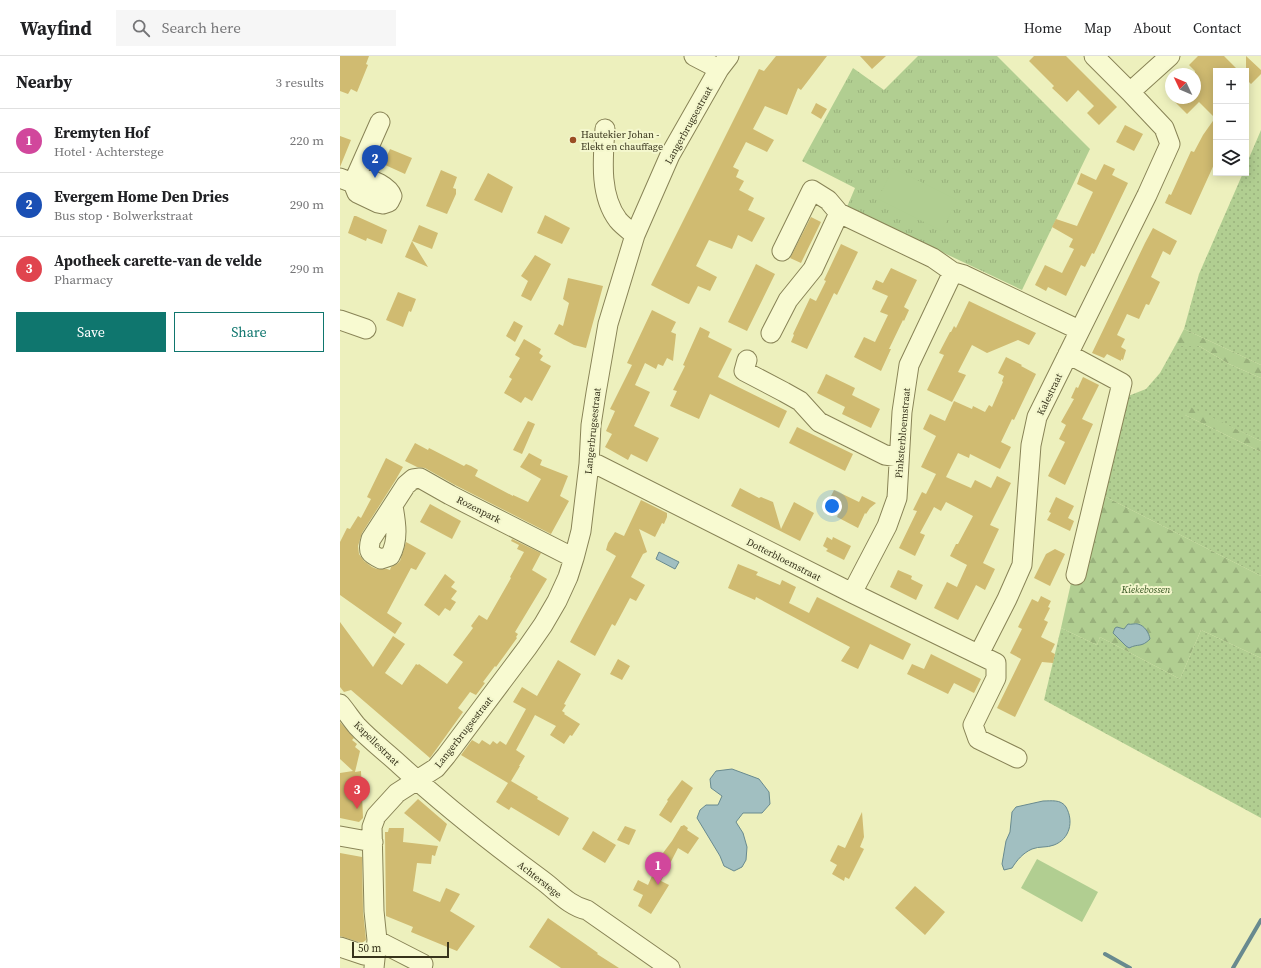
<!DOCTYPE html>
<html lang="en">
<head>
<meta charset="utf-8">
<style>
	body { margin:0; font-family:"Source Serif 4",serif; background:#f6f6f6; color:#202124 }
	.controls { position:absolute; right:12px; top:12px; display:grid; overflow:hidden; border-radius:0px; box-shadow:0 2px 10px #0003 }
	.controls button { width:36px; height:36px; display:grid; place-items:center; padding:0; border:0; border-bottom:1px solid #e0e0e0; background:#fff; color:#202124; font:20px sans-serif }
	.compass { position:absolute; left:825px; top:12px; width:36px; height:36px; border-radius:50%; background:#fff; box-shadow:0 2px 10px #0003; rotate:314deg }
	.scale { position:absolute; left:12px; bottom:10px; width:97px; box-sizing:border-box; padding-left:4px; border:2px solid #37331b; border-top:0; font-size:11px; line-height:14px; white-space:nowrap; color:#37331b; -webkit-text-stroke:3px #f4f7cd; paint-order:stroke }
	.you { position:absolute; left:492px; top:450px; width:14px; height:14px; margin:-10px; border:3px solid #fff; border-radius:50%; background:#1a73e8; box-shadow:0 0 0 6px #1a73e833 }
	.badge { display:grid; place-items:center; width:26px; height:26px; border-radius:50%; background:#0f766e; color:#fff; font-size:13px; font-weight:700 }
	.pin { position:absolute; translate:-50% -33px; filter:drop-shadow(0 1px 2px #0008) }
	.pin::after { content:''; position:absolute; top:21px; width:14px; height:12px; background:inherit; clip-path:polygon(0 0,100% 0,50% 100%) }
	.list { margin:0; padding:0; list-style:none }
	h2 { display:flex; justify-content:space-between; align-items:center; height:52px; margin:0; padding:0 16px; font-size:17px }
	h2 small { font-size:13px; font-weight:400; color:#757577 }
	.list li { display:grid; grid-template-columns:26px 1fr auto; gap:12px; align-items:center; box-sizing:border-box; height:64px; padding:0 16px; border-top:1px solid #e0e0e0 }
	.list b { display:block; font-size:15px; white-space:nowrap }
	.list p { margin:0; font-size:13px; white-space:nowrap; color:#757577 }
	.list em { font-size:13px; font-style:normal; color:#757577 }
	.actions { display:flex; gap:8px; padding:12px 16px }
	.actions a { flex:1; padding:9px 0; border:1px solid #0f766e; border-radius:0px; text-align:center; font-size:14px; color:#0f766e }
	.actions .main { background:#0f766e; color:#fff }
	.icon { flex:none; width:22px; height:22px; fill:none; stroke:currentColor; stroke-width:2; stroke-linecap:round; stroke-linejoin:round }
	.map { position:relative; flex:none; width:921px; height:912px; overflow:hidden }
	header { display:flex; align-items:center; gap:24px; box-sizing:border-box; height:56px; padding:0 20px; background:#fff; border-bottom:1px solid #e0e0e0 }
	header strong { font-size:19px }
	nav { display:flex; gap:22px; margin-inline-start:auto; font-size:14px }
	.search { width:280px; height:36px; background:#f6f6f6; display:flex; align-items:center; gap:10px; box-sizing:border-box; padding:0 14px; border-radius:0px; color:#757577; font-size:15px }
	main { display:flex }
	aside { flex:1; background:#fff }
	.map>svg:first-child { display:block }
</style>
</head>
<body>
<header>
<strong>Wayfind</strong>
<div class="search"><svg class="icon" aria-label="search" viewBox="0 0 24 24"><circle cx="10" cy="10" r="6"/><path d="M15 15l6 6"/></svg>Search here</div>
<nav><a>Home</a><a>Map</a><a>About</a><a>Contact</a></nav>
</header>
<main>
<aside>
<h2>Nearby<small>3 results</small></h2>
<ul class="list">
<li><span class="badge" style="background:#d1479c">1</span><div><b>Eremyten Hof</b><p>Hotel · Achterstege</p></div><em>220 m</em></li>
<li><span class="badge" style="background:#1a4fb4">2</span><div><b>Evergem Home Den Dries</b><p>Bus stop · Bolwerkstraat</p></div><em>290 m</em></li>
<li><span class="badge" style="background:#e0444e">3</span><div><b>Apotheek carette-van de velde</b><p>Pharmacy</p></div><em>290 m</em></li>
</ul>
<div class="actions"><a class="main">Save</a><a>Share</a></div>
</aside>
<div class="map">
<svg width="921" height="912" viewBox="0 0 921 912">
	<defs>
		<pattern id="grass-dots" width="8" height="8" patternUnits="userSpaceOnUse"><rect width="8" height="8" fill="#b1ce91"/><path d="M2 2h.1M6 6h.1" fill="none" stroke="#99b17c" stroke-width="1.8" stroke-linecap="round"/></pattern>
		<pattern id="forest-firs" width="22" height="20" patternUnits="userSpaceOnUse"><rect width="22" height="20" fill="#b1ce91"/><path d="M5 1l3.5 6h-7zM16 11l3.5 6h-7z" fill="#99b17c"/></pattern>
		<pattern id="park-tufts" width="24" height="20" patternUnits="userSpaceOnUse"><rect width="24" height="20" fill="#b1ce91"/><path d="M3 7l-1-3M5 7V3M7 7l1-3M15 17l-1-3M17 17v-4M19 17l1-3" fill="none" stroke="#99b17c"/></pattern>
	</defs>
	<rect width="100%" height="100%" fill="#edf0bd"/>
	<path fill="url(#grass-dots)" d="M921,74V309L844,273L859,218L903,117H906V109Z
		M835,290H859L889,308L921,322V385L848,351L845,359L921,396V520L762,439L783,342L806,333L820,317Z
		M721,572L757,589L760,581L840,623L861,574L921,602V762L704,644Z"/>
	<path fill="url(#forest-firs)" d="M844,273L921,309V322L889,308L859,290H835Z
		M848,350L921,385V396L845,359L842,356Z
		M762,439L921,520V602L861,574L840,623L760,581L757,589L721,572L731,527L736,522Z"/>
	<path fill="url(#park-tufts)" d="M578,0H657L750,93L682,234L507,151L515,132L462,105L513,12L544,34Z"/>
	<path fill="#b1ce91" d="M553,112L617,144L602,175L538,143Z
		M697,803L758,836L742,866L681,832Z"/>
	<path fill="#a1bfc1" stroke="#688a8f" d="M319,496L339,506L335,513L316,503Z
		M788,568C791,569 795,567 798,568C805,570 809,577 810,583C801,592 799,587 789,592L786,590L773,577L775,572L777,571L784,573Z
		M392,713L419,723L429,736L430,748L422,757H403L396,766L403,777L407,791L406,804L402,811L394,815L384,810L380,800L357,762L360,754L366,749H378L382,740L371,732L370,723L376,715Z
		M703,745C711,745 721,743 726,751C734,765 730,783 714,789C707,792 699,790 692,793C683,797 677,804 672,812L664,814L662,808L666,785L670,776L672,756L676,751Z"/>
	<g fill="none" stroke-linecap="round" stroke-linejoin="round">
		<path stroke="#688a8f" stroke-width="4" d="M765,898L790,912
			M893,912L921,864"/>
	</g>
	<path fill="#d0bb71" d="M0,0H29L26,8L28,9L17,36L11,33L8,38L0,35Z
		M436,0H487L461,34L458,32L447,59L425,50L413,73L434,84L427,96L406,86L393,111L399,114L396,121L404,125L399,134L414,142L408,154L425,162L412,186L398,179L392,193L369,184L356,210L377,221L370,235L358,230L349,248L346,247L311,229L419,13L424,15Z
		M520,0H546L532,13Z
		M694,0H726L777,51L759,69L747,57L754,50L738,34L727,46L712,32L714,30L689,5Z
		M858,0H884L899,15H876V104L851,159L825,147L829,138L831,139L851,95L854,96L863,79L875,62L859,46L847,58L831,42H855V15L849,9Z
		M906,0L921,14V18L911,28L906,23Z
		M476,47L487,53L481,63L471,57Z
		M785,69L803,78L794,95L776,86Z
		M0,80L11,84L0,111Z
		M50,93L72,102L65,118L43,108Z
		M764,108L775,113L772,119L788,127L754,198L752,197L745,211L741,209L726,240L708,231L706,235L695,229L705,209L722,217L734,193L729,191L733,183L712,171L716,163L737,170L753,136L737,128L741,117L756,124Z
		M101,114L117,121L113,132L116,133V138L107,158L86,150Z
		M148,117L173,131L162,157L134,144Z
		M205,159L230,172L222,188L197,177Z
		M14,160H16L47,174L42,188L27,182L26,185L8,177Z
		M471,161L481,166L461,207L450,202Z
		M79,169L98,177L92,193L72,185Z
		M813,172L837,185L830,199L823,195L811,221L820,226L809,249L806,248L799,263L787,258L777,279L785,283L781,291L786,294L783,304L781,303V305L767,298L764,302L752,297L805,187Z
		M72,185L88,211L65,201Z
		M501,188L518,196L497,239L494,237L467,293L451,286L454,279L453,278L470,242L476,245L486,225L484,224Z
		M195,199L211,208L191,245L181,240L188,225L181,220Z
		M416,208L435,218L407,275L388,266Z
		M551,212L577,224L564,251L569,254L564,265L563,264L549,293H551L541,315L514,301L524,281L535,286L548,259L540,256L548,240L532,233L536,224L543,227Z
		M228,222L263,230L246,292L234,289L214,278L219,268L223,270L229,247L223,243Z
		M58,236L76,243L71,256L69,255L63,271L46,264Z
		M629,245L696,277L689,289L678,284L647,297L632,289L618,316L626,319L612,346L587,334L604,299L599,297L610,276H611L614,270L616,272Z
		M312,254L336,266L331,276L336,278L333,305L327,302L323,310L318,308L316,313L305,307L295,329L310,336L294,370L319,382L307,406L291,398L288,404L265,391L272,378L266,375L275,355L270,353L292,309L287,307Z
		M174,265L183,270L175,286L166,280Z
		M360,271L370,276L368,281L392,293L378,321L447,355L439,372L370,338L359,363L330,350L337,335L333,334L345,310L343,309Z
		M184,283L201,293L199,297L203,300L200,304L211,310L192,345L185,341L181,347L164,337L172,323L169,321L180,302L175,299Z
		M666,301L682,309L681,310L696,318L674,364L672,363L661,386L671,391L660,413L630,398L629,402L618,397L606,421L631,432L635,424L651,432L657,420L671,427L650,469L659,473L643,507L655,513L645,534L636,529L618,564L594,552L607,526L617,531L627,509L610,500L616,488H618L633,460L606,446L601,455L594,451L580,477L585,479L575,500L559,492L577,455L573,454L582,436L586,438L596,418L581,411L596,380L583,373L590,358L605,365L614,345L632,353L633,350L645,356L649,349L652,351L663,326L662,325L664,320L658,317Z
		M486,318L515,332L512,339L540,353L531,372L502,358L505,351L477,337Z
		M743,321L759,329L742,363L753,368L725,429L708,420L725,386L719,383L726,369L721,366L734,343L731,342L736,331L738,332Z
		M188,365L195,368L182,398L173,394Z
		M457,371L513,398L505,415L449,387Z
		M75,387L88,394L89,392L124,410L126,408L131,410L138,414L135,420L173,440V439L188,446L201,423L180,411L189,397L202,404L200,409L228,420L220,440L229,445L211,478L115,429L85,412L77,411L65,405Z
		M46,402L63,411L55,425L22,477L18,490L19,498L24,505L32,511L37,513H47L50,514L51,511L57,508L60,505L66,486L86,497L76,514L71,512L47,557L62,567L55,578L0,539V486L7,472L10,473L18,460L21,462L31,443L27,441Z
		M400,432L419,442L421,441L433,446L441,473L454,446L474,457L460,485L391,450Z
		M494,434L519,446L522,440L536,447L530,452L526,458L525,457L518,472L497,461L500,454L487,448Z
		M716,441L734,450L728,462L734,465L730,475L707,464L711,457L709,456Z
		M301,444L327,457V461L324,468L322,467L315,481L299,473L307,496L303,498L291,521L305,529L296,545L290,542L275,570L272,568L255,600L230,586L276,500L266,494L268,487L275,476L284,480Z
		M90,448L121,465L112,483L80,466Z
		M487,481L492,484L493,481L511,490L504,504L486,495L488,493L483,490Z
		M172,483L201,497L192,514L207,523L175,576L178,578L176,581L177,582L156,611L155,610L143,626L145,627L136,639L130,636L118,652L123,656L90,702L11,634L4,636L0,631V566L33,611L53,580L65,588L45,617L62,629L76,608L78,609L79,608L107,628L123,606L113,599L133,572L131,570L139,559L147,564L171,522L170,521L184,496L177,493L179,489L171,485Z
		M715,493L725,498L710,530L694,522L706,498Z
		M398,508L418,516L416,519L440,529L442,524L456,531L449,547L469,557L477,541L571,588L563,604L530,588L518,613L501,605L510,591L416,541L415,544L388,532Z
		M558,514L572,520L571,523L583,529L576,544L550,531Z
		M105,518L115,526L111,531L117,535L111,543L116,546L110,555L105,552L99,560L84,549Z
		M701,540L711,545L708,551L710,552L704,564L708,566L701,581L715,588L711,596L715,598L713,607L702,606L675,661L657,652L681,603L670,597L682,573L678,571L692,543L698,546Z
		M591,598L641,623L634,637L614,627L608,638L567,618L572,608L584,613Z
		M278,603L290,610L282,624L270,618Z
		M218,604L241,618L224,648L226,649L222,655L225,657L224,658L240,668L232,680L230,679L224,688L210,679L216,670L195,659L176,694L185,700L179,710H180L171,725L198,741L197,743L229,762L219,780L171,751L169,754L156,746L168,727L121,699L132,684L139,688L142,684L150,689L153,685L157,688L160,685L166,689L186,653L173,646L182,631L197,640Z
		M0,666L14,682L12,684L17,688L15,691L20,695L15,716L21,715L23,762L19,766L0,762V717L13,715L0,703Z
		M342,724L353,732L331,767L319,759L328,745L327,744Z
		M78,743L107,768L100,786L64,757Z
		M522,756L524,781L520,791L524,793L509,823L505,821L504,825L492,818L497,809L490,805L498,789L505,792Z
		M344,769L348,772L347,774L359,782L348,798L338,792L321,825L329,829L311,858L298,850L303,839L293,834L298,824L308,829L318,806L317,805L332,785L341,770H342Z
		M285,770L296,774L289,789L277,784Z
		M49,772H64L63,786L98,790L95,800L92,799L91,808L77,807L73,835L100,846L106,832L120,838L110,855L135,870L117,895L71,876L73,871L46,860L45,776H48Z
		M253,775L276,789L265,807L242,793Z
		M0,797L22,801L23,855L26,884L22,887L0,880Z
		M575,830L605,856L585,879L555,852Z
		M208,862L258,897L257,898L279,912H221L189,891Z"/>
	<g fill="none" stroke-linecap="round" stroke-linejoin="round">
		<g stroke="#888356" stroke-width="21">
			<path id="minor" d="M354,0L379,13
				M790,36L830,0
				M265,73C263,102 259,139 278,164C283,170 289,174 295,179
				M0,122L13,127C16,126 19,124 22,123C32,122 49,131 52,140L49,146L43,148L38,147L17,137L13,127L40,66
				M442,195L472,134L488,144L499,157L593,202L613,216
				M0,264L26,273
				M431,277L448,244L473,213L499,157
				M728,298L782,327L736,519
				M407,304L404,315L444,336L460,345L479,366L545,399L559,401
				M249,408L258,409L512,537L656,607V622L633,669L638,683L677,702
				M53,450C56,467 59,484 50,500L41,503C30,498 27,496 31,483L66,429L73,423L80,422L110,439L234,502
				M512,537L547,470L557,442L562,356L569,309L613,216L624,219L739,274
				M639,598L667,543L682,509L691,389L697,361L807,139L830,88L824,72L790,36L754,0
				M0,648C6,655 11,663 17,670C30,684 46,696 60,709C105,750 153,788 202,824C217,835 229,850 247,854L330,912
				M0,780L33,786
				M37,884L44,888L83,908L82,912
				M0,891L24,899L34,900
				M34,912L37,884L34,855L32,771L36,760L57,737L96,712L106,700L187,592L203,569L217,545L228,521L234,502L241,475L249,408L251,369L256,337L268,268L295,179L330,99L379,13L389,0"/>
		</g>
		<use href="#minor" stroke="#f8fad1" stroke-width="19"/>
	</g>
	<circle fill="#9a4d23" stroke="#f4f7cd" stroke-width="1.5" cx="233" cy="84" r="4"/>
	<g text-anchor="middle" stroke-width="4" stroke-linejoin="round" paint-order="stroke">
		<g font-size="10" fill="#37331b" stroke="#f4f7cd">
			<text transform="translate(348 69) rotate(-61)" y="4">Langerbrugsestraat</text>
			<text transform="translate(709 338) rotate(-64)" y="4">Kalestraat</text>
			<text transform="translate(252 375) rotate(-84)" y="4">Langerbrugsestraat</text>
			<text transform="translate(562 377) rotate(-85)" y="4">Pinksterbloemstraat</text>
			<text transform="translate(139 453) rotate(27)" y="4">Rozenpark</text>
			<text transform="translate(444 503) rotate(27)" y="4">Dotterbloemstraat</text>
			<text transform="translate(123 676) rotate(-52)" y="4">Langerbrugsestraat</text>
			<text transform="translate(37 687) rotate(44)" y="4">Kapellestraat</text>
			<text transform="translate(200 823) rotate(38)" y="4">Achterstege</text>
		</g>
		<g font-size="10" fill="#37331b" stroke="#f4f7cd" text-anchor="start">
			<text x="241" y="82">Hautekier Johan -<tspan x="241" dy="12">Elekt en chauffage</tspan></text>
		</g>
		<g font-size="10" font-style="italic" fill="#355421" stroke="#f4f7cd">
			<text x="806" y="537">Kiekebossen</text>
		</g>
	</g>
</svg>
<div class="controls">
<button>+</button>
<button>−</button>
<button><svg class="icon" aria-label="layers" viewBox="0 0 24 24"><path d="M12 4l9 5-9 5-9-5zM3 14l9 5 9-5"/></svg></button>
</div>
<svg class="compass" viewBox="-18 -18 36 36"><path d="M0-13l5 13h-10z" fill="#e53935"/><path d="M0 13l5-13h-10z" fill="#757577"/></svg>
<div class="scale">50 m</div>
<div class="you"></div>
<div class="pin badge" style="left:318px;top:829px;background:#d1479c">1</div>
<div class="pin badge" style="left:35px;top:122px;background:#1a4fb4">2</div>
<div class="pin badge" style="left:17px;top:753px;background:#e0444e">3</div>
</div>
</main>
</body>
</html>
